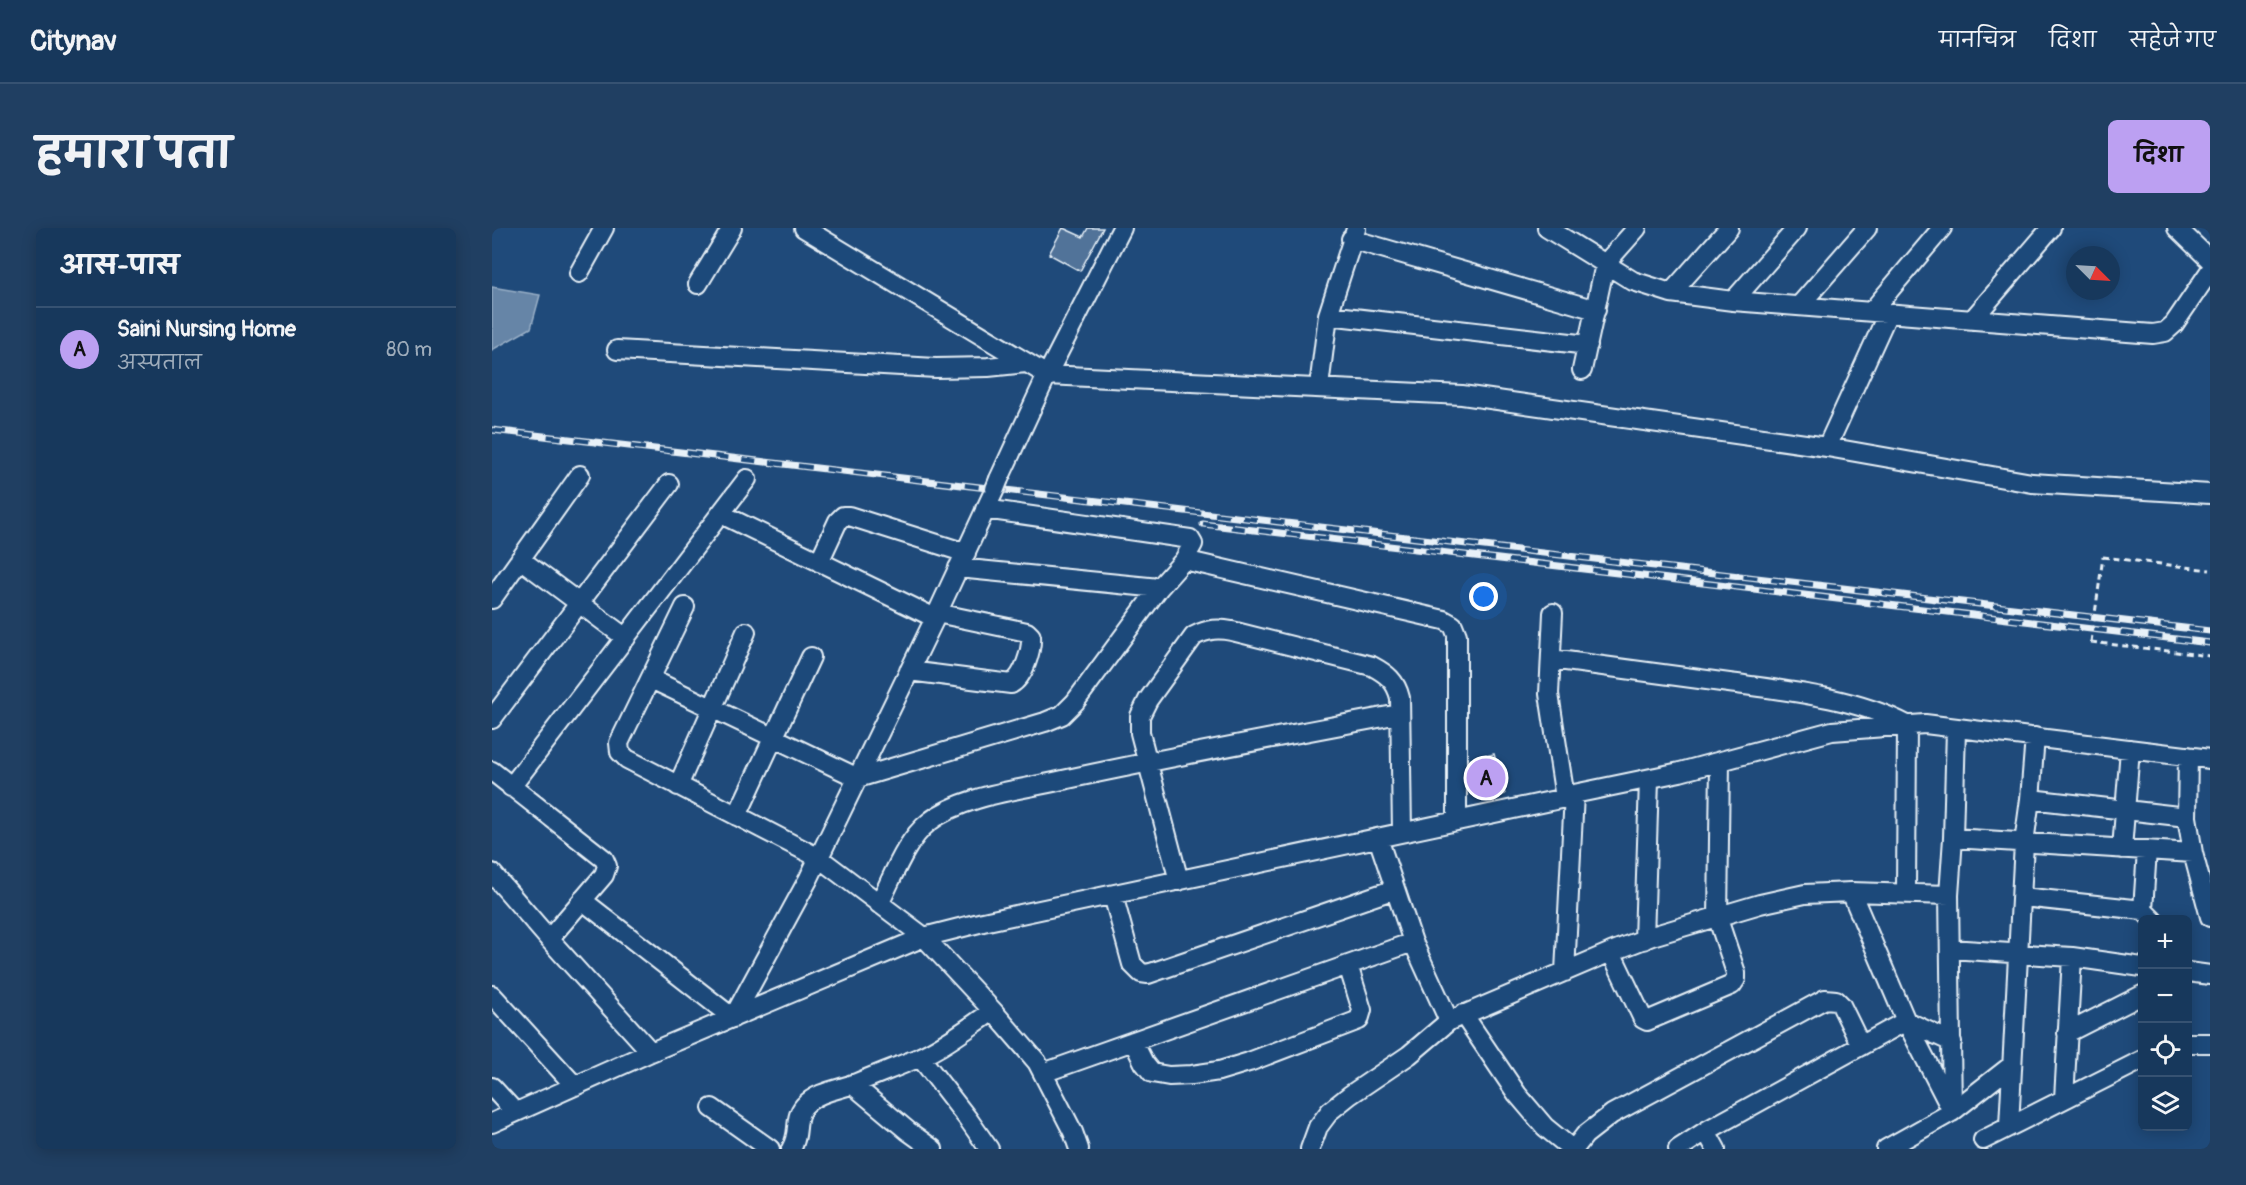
<!DOCTYPE html>
<html lang="hi">
<head>
<meta charset="utf-8">
<style>
	body { margin:0; font-family:Pangolin,"Playpen Sans Deva",sans-serif; background:#203f62; color:#f1f3f6 }
	.controls { position:absolute; right:18px; bottom:18px; display:grid; overflow:hidden; border-radius:9px; box-shadow:0 3px 15px #0003 }
	.controls button { width:54px; height:54px; display:grid; place-items:center; padding:0; border:0; border-bottom:2px solid #365272; background:#17385c; color:#f1f3f6; font:30px sans-serif }
	.compass { position:absolute; left:1574px; top:18px; width:54px; height:54px; border-radius:50%; background:#17385c; box-shadow:0 3px 15px #0003; rotate:114deg }
	.you { position:absolute; left:992px; top:369px; width:21px; height:21px; margin:-15px; border:4px solid #fff; border-radius:50%; background:#1a73e8; box-shadow:0 0 0 9px #1a73e833 }
	.badge { display:grid; place-items:center; width:39px; height:39px; border-radius:50%; background:#bca0f2; color:#111; font-size:20px; font-weight:700 }
	.pin { position:absolute; translate:-50% -50%; border:3px solid #fff; box-shadow:0 2px 6px #0006 }
	.list { margin:0; padding:0; list-style:none }
	h2 { display:flex; justify-content:space-between; align-items:center; height:78px; margin:0; padding:0 24px; font-size:26px }
	h2 small { font-size:20px; font-weight:400; color:#9eacbb }
	.list li { display:grid; grid-template-columns:39px 1fr auto; gap:18px; align-items:center; box-sizing:border-box; height:84px; padding:0 24px; border-top:2px solid #365272 }
	.list b { display:block; font-size:22px; white-space:nowrap }
	.list p { margin:0; font-size:20px; white-space:nowrap; color:#9eacbb }
	.list em { font-size:20px; font-style:normal; color:#9eacbb }
	.icon { flex:none; width:33px; height:33px; fill:none; stroke:currentColor; stroke-width:2; stroke-linecap:round; stroke-linejoin:round }
	.map { position:relative; flex:none; width:1718px; height:921px; overflow:hidden; border-radius:9px }
	header { display:flex; align-items:center; gap:36px; box-sizing:border-box; height:84px; padding:0 30px; background:#17385c; border-bottom:2px solid #365272 }
	header strong { font-size:28px }
	nav { display:flex; gap:33px; margin-inline-start:auto; font-size:21px }
	.intro { display:flex; align-items:center; justify-content:space-between; box-sizing:border-box; height:144px; padding:0 36px }
	h1 { margin:0; font-size:42px }
	.button { padding:15px 27px; border-radius:9px; background:#bca0f2; color:#111; font-size:21px; font-weight:700 }
	main { display:flex; gap:36px; padding:0 36px }
	aside { flex:1; background:#17385c; border-radius:9px; box-shadow:0 3px 15px #0003 }
	.map>svg:first-child { display:block }
</style>
</head>
<body>
<header>
<strong>Citynav</strong>
<nav><a>मानचित्र</a><a>दिशा</a><a>सहेजे गए</a></nav>
</header>
<div class="intro"><h1>हमारा पता</h1><a class="button">दिशा</a></div>
<main>
<aside>
<h2>आस-पास<small></small></h2>
<ul class="list">
<li><span class="badge">A</span><div><b>Saini Nursing Home</b><p>अस्पताल</p></div><em>80 m</em></li>
</ul>
</aside>
<div class="map">
<svg width="1718" height="921" viewBox="0 0 1718 921">
	<rect width="100%" height="100%" fill="#1f4a7a"/>
	<filter id="ink" filterUnits="userSpaceOnUse"><feTurbulence type="fractalNoise" baseFrequency=".0167" numOctaves="2"/><feDisplacementMap in="SourceGraphic" scale="12" xChannelSelector="R" yChannelSelector="G"/><feConvolveMatrix kernelMatrix="1 2 1 2 8 2 1 2 1" color-interpolation-filters="sRGB"/></filter>
	<g filter="url(#ink)">
		<path fill="#6685a7" stroke="#9ab0c7" stroke-width="1.5" d="M0,59L48,67L39,100L0,122Z"/>
		<path fill="#517399" stroke="#e8f1f8" stroke-width="1.5" d="M571,0L591,9L596,0H611L588,43L557,26Z
			M1002,526L1013,566L992,573L980,532Z"/>
		<g fill="none" stroke-linecap="round" stroke-linejoin="round">
			<g stroke="#e8f1f8" stroke-width="22">
				<path id="minor" d="M312,0L555,147L970,167L1335,219L1540,255L1718,266
					M1055,0L1141,53L1179,65L1241,73L1661,106L1673,104L1682,96L1718,43
					M1685,0L1718,32
					M859,11L1104,82
					M87,45L112,0
					M206,56L240,0
					M1179,65L1237,0
					M1241,73L1305,0
					M1307,78L1375,0
					M1379,84L1450,0
					M836,87L1096,117
					M1480,92L1559,0
					M125,122L444,140L496,139L534,135
					M1090,142L1113,36L1145,0
					M827,159L836,87L864,1
					M1335,219L1396,85
					M507,251L555,147L630,0
					M493,281L698,311L701,316L692,332
					M229,286L443,390
					M28,331L134,410
					M327,334L346,293L351,288H357L474,325
					M466,340L667,360
					M0,371L88,247
					M193,379L127,515L128,524L135,531L327,630L432,709L501,783L545,834L581,904L587,921
					M1061,385L1057,466L1073,570
					M1059,431C1118,439 1177,447 1237,455C1296,463 1362,469 1415,497L1414,665
					M417,443L519,456C532,449 540,422 539,408L535,404L445,385
					M159,451L366,550L553,494L570,487L583,474L667,360L692,332L952,392L961,397L965,407V592
					M0,491L177,256
					M1696,528L1695,589L1701,625L1718,689
					M0,543L112,631L115,638L112,647L57,711
					M186,558L254,404
					M19,559L255,251
					M1538,571L1695,589
					M245,588L319,429
					M886,610L921,714L957,793
					M1461,610L1701,625
					M1630,621L1638,521
					M0,645L57,711L159,824
					M687,653L648,505V488L656,472L702,408C716,401 726,400 740,403L880,438C895,446 904,453 908,470L910,604
					M1359,664L1414,793L1458,879
					M621,667L640,736L649,745L656,746L903,661
					M1530,669L1651,682L1661,692
					M90,672L241,790L317,650L443,390L503,261
					M387,676C401,649 413,613 437,594C471,567 529,562 571,552C682,528 795,507 907,486
					M1651,682L1655,622
					M1152,712L1157,551
					M1458,721L1580,729L1650,739
					M1119,724L1151,791L1155,793L1240,757L1244,751V745L1226,691L1228,533
					M1073,744L1082,566
					M1696,744L1718,747
					M0,767L83,858
					M971,786L1025,866L1053,899L1080,921
					M1575,805L1650,767
					M641,813L652,835L660,845L677,848L700,847L727,843L757,834L867,792L870,782L856,737
					M1696,815H1718
					M428,829L476,891L497,921
					M551,845L921,714
					M360,856L416,903L441,921
					M0,859L23,884
					M1572,871L1580,729
					M220,880L278,921
					M1460,884L1457,667L1461,610L1464,501
					M0,895L159,824L432,709L491,694L1073,570L1082,566L1188,544L1340,503L1433,496L1718,531
					M1517,898L1532,615L1538,571L1543,509
					M1214,903L1224,921
					M1491,912L1650,832
					M299,921C309,905 301,891 312,878C325,864 344,862 362,856C383,847 405,839 426,830C453,818 477,799 501,783
					M818,921L826,899L838,883L858,867L917,827L957,793L1119,724L1160,708L1268,676L1313,666L1359,664L1457,667
					M1082,921L1093,907L1120,886L1333,771L1344,772L1349,777L1369,818
					M1186,921L1214,903L1414,793L1460,814
					M1394,921L1460,884L1520,837"/>
			</g>
			<path stroke="#e8f1f8" stroke-width="3" stroke-dasharray="6 4.5" stroke-linecap="butt" d="M1611,329L1718,342
				M1599,414L1718,428"/>
			<use href="#minor" stroke="#1f4a7a" stroke-width="18"/>
			<g stroke="#e8f1f8" stroke-width="7">
				<path id="rail" d="M0,202L1718,403
					M711,296L1718,415"/>
			</g>
			<use href="#rail" stroke="#1f4a7a" stroke-width="4.5" stroke-dasharray="14" stroke-linecap="butt"/>
			<g stroke="#e8f1f8" stroke-width="22" stroke-linecap="butt">
				<path id="minor-bridge" d="M503,261L507,251"/>
			</g>
			<path stroke="#e8f1f8" stroke-width="3" stroke-dasharray="6 4.5" stroke-linecap="butt" d="M1599,414L1611,329"/>
			<use href="#minor-bridge" stroke="#1f4a7a" stroke-width="18"/>
		</g>
	</g>
</svg>
<div class="controls">
<button>+</button>
<button>−</button>
<button><svg class="icon" aria-label="locate" viewBox="0 0 24 24"><circle cx="12" cy="12" r="6"/><path d="M12 2v4M12 18v4M2 12h4M18 12h4"/></svg></button>
<button><svg class="icon" aria-label="layers" viewBox="0 0 24 24"><path d="M12 4l9 5-9 5-9-5zM3 14l9 5 9-5"/></svg></button>
</div>
<svg class="compass" viewBox="-18 -18 36 36"><path d="M0-13l5 13h-10z" fill="#e53935"/><path d="M0 13l5-13h-10z" fill="#9eacbb"/></svg>
<div class="you"></div>
<div class="pin badge" style="left:994px;top:550px">A</div>
</div>
</main>
</body>
</html>
